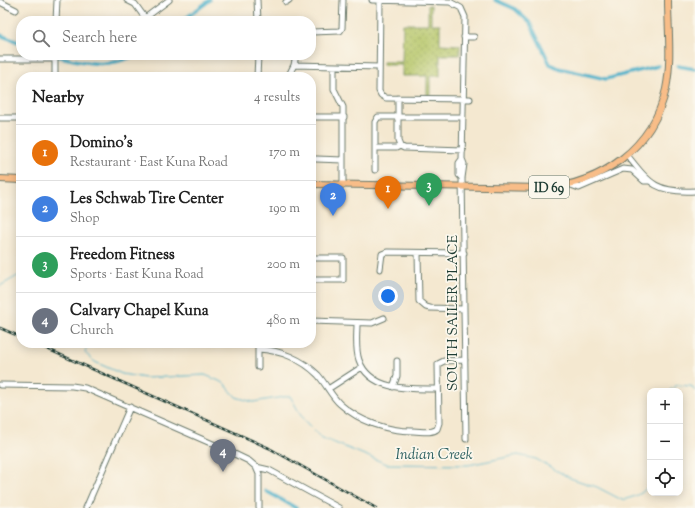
<!DOCTYPE html>
<html lang="en">
<head>
<meta charset="utf-8">
<style>
	body { margin:0; font-family:"Sorts Mill Goudy",serif; background:#f6f6f6; color:#222 }
	.controls { position:absolute; right:12px; bottom:12px; display:grid; overflow:hidden; border-radius:8px; box-shadow:0 2px 10px #0003 }
	.controls button { width:36px; height:36px; display:grid; place-items:center; padding:0; border:0; border-bottom:1px solid #e0e0e0; background:#fff; color:#222; font:20px sans-serif }
	.you { position:absolute; left:388px; top:296px; width:14px; height:14px; margin:-10px; border:3px solid #fff; border-radius:50%; background:#1a73e8; box-shadow:0 0 0 6px #1a73e833 }
	.badge { display:grid; place-items:center; width:26px; height:26px; border-radius:50%; background:#ea580c; color:#fff; font-size:13px; font-weight:700 }
	.pin { position:absolute; translate:-50% -33px; filter:drop-shadow(0 1px 2px #0008) }
	.pin::after { content:''; position:absolute; top:21px; width:14px; height:12px; background:inherit; clip-path:polygon(0 0,100% 0,50% 100%) }
	.list { margin:0; padding:0; list-style:none }
	h2 { display:flex; justify-content:space-between; align-items:center; height:52px; margin:0; padding:0 16px; font-size:17px }
	h2 small { font-size:13px; font-weight:400; color:#767676 }
	.list li { display:grid; grid-template-columns:26px 1fr auto; gap:12px; align-items:center; box-sizing:border-box; height:56px; padding:0 16px; border-top:1px solid #e0e0e0 }
	.list b { display:block; font-size:15px; white-space:nowrap }
	.list p { margin:0; font-size:13px; white-space:nowrap; color:#767676 }
	.list em { font-size:13px; font-style:normal; color:#767676 }
	.icon { flex:none; width:22px; height:22px; fill:none; stroke:currentColor; stroke-width:2; stroke-linecap:round; stroke-linejoin:round }
	.map { position:relative; flex:none; width:695px; height:508px; overflow:hidden }
	.search { position:absolute; background:#fff; box-shadow:0 2px 10px #0003; left:16px; top:16px; width:300px; height:44px; display:flex; align-items:center; gap:10px; box-sizing:border-box; padding:0 14px; border-radius:16px; color:#767676; font-size:15px }
	.panel { position:absolute; background:#fff; box-shadow:0 2px 10px #0003; left:16px; top:72px; width:300px; height:276px; border-radius:16px }
	.map>svg:first-child { display:block }
</style>
</head>
<body>
<div class="map">
<svg width="695" height="508" viewBox="0 0 695 508">
	<defs>
		<pattern id="grass-dots" width="8" height="8" patternUnits="userSpaceOnUse"><rect width="8" height="8" fill="#b6c669"/><path d="M2 2h.1M6 6h.1" fill="none" stroke="#93a257" stroke-width="1.8" stroke-linecap="round"/></pattern>
	</defs>
	<rect width="100%" height="100%" fill="#fbf7ec"/>
	<filter id="ink" filterUnits="userSpaceOnUse"><feTurbulence type="fractalNoise" baseFrequency=".025" numOctaves="2"/><feDisplacementMap in="SourceGraphic" scale="8" xChannelSelector="R" yChannelSelector="G"/><feConvolveMatrix kernelMatrix="1 2 1 2 8 2 1 2 1" color-interpolation-filters="sRGB"/></filter>
	<filter id="wash" filterUnits="userSpaceOnUse"><feTurbulence type="fractalNoise" baseFrequency=".012" numOctaves="4" result="noise"/><feDisplacementMap in="SourceGraphic" scale="16" xChannelSelector="R" yChannelSelector="G"/><feGaussianBlur stdDeviation="0.9" result="paint"/><feColorMatrix in="noise" values="0 0 0 0 0 0 0 0 0 0 0 0 0 0 0 0 0 1.4 0 .05"/><feComposite in="paint" operator="in"/></filter>
	<g filter="url(#wash)">
		<rect width="100%" height="100%" fill="#f4e8d0"/>
		<path fill="url(#grass-dots)" stroke="#6a824e" d="M428,5H431V24H440V44L460,45V55H440V76H430V95H427V76H402V65H383V62H402L403,24H428Z"/>
		<g fill="none" stroke-linecap="round" stroke-linejoin="round">
			<path stroke="#4ab0c9" stroke-width="1" d="M0,286L21,274
				M88,343L85,353L95,362L122,374L145,378L205,375L224,383L236,397L253,402L290,396L303,419L320,437L387,464L468,465L518,455L536,459L570,478L597,487L622,500C633,497 645,495 650,482
				M669,391L677,385L691,386L695,391"/>
			<path stroke="#4ab0c9" stroke-width="3.5" d="M495,0L515,9L530,23L550,64L558,68L606,79L658,66
				M182,21L210,0
				M0,35L21,43
				M51,55C84,62 104,70 136,55
				M678,66L695,69
				M266,491L296,508"/>
		</g>
	</g>
	<g filter="url(#ink)">
		<g fill="none" stroke-linecap="round" stroke-linejoin="round">
			<g stroke="#6a796b" stroke-width="7">
				<path id="minor" d="M127,0L135,4L145,18
					M257,0L258,21
					M372,0L450,2L461,8L465,17L462,159
					M380,1L379,91L381,95L386,98L470,99
					M0,2L16,10
					M286,2L289,0
					M56,21L57,0
					M141,21L169,0
					M311,32L340,31L342,28L343,0
					M464,37H474
					M0,59H55
					M294,65L379,67
					M334,66V89L343,107V185
					M55,77V55
					M257,77L258,55
					M288,77L294,65L296,55
					M398,98V141L400,146
					M311,117H344
					M0,118H21
					M400,146L404,148L463,150
					M375,148H396L400,146
					M627,155C650,184 656,193 695,191
					M316,159L343,160
					M375,170V122L378,117H463
					M462,178L459,175V163L462,159L464,164L462,178L466,439
					M571,185L579,188L623,169L632,170L644,181H648
					M418,253L419,301L426,307L430,308L464,309
					M311,258H343V280H311
					M380,269L382,254L387,252L464,253
					M311,321L372,323L384,318
					M357,323C357,335 355,349 359,360C370,392 412,389 438,389
					M258,349C280,350 302,359 318,375C326,384 331,396 340,404C360,422 388,431 413,431C421,431 431,434 437,429L439,423L438,364L444,361L465,360
					M258,367V343
					M0,385L72,386L85,388L222,448L249,461L256,467L269,470L339,508
					M393,387L397,376V361
					M328,389L362,367
					M256,467L259,474V508
					M86,508L130,407"/>
			</g>
			<g stroke="#6a796b" stroke-width="8">
				<path id="major" d="M0,179L21,180
					M311,184L544,188C602,184 653,147 666,89C672,60 668,29 668,0"/>
			</g>
			<use href="#minor" stroke="#fff" stroke-width="5"/>
			<use href="#major" stroke="#f8bd88" stroke-width="6"/>
			<g stroke="#1f3d34" stroke-width="2.5">
				<path id="rail" d="M0,328L21,337
					M34,343L269,448L376,508"/>
			</g>
			<use href="#rail" stroke="#fbf7ec" stroke-width="1" stroke-dasharray="3" stroke-linecap="butt"/>
		</g>
	</g>
	<g text-anchor="middle" stroke-width="3.5" stroke-linejoin="round" paint-order="stroke">
		<rect fill="#fbf7ec" stroke="#61756b" stroke-width="1" x="529" y="176" width="40" height="22" rx="3"/>
		<g font-size="13" font-weight="bold" fill="#1f3d34">
			<text x="549" y="192">ID 69</text>
		</g>
		<g font-size="14" fill="#1f3d34" stroke="#fbf7ec">
			<text transform="translate(452 313) rotate(-90)" y="5">SOUTH SAILER PLACE</text>
		</g>
		<g font-size="15" font-style="italic" fill="#2c6061" stroke="#fbf7ec">
			<text x="434" y="459">Indian Creek</text>
		</g>
	</g>
</svg>
<div class="controls">
<button>+</button>
<button>−</button>
<button><svg class="icon" aria-label="locate" viewBox="0 0 24 24"><circle cx="12" cy="12" r="6"/><path d="M12 2v4M12 18v4M2 12h4M18 12h4"/></svg></button>
</div>
<div class="you"></div>
<div class="pin badge" style="left:388px;top:209px;background:#e8710a">1</div>
<div class="pin badge" style="left:333px;top:216px;background:#3f7fe0">2</div>
<div class="pin badge" style="left:429px;top:206px;background:#2e9e5b">3</div>
<div class="pin badge" style="left:223px;top:472px;background:#6b7280">4</div>
<div class="search"><svg class="icon" aria-label="search" viewBox="0 0 24 24"><circle cx="10" cy="10" r="6"/><path d="M15 15l6 6"/></svg>Search here</div>
<section class="panel">
<h2>Nearby<small>4 results</small></h2>
<ul class="list">
<li><span class="badge" style="background:#e8710a">1</span><div><b>Domino's</b><p>Restaurant · East Kuna Road</p></div><em>170 m</em></li>
<li><span class="badge" style="background:#3f7fe0">2</span><div><b>Les Schwab Tire Center</b><p>Shop</p></div><em>190 m</em></li>
<li><span class="badge" style="background:#2e9e5b">3</span><div><b>Freedom Fitness</b><p>Sports · East Kuna Road</p></div><em>200 m</em></li>
<li><span class="badge" style="background:#6b7280">4</span><div><b>Calvary Chapel Kuna</b><p>Church</p></div><em>480 m</em></li>
</ul>
</section>
</div>
</body>
</html>
